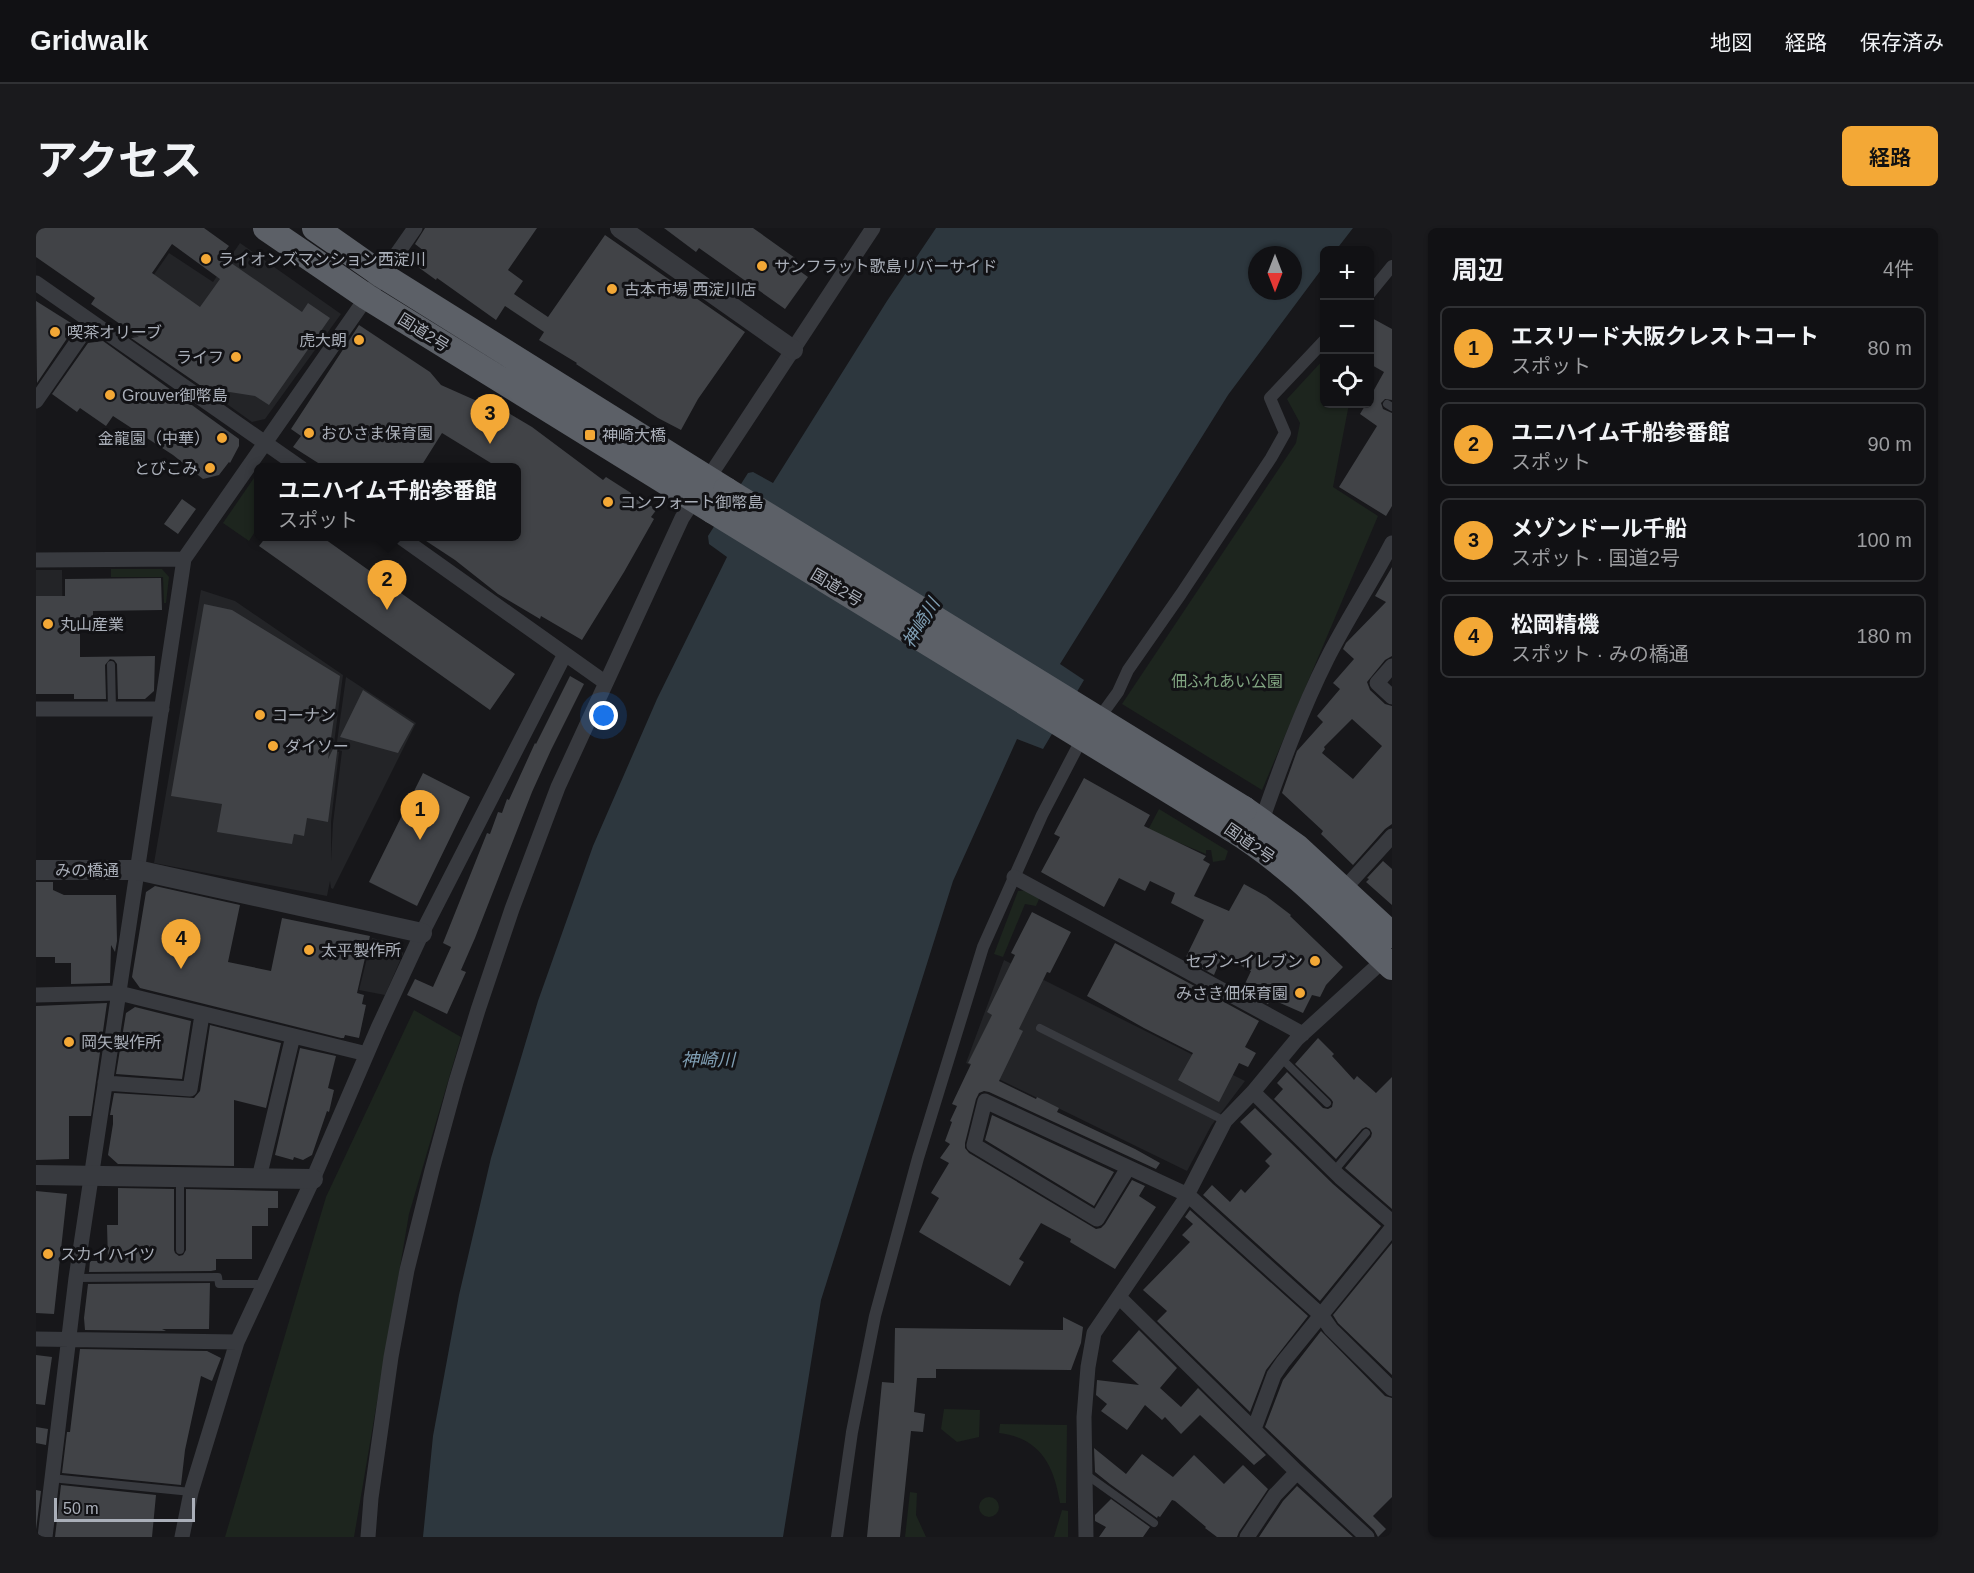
<!DOCTYPE html>
<html lang="ja">
<head>
<meta charset="utf-8">
<style>
	body { margin:0; font-family:Arial,"Noto Sans JP",sans-serif; background:#1a1a1d; color:#f1f3f6 }
	.controls { position:absolute; right:18px; top:18px; display:grid; overflow:hidden; border-radius:9px; box-shadow:0 2px 4px #0004 }
	.controls button { width:54px; height:54px; display:grid; place-items:center; padding:0; border:0; border-bottom:2px solid #303134; background:#111114; color:#f1f3f6; font:30px sans-serif }
	.compass { position:absolute; left:1212px; top:18px; width:54px; height:54px; border-radius:50%; background:#111114; box-shadow:0 2px 4px #0004; rotate:180deg }
	.scale { position:absolute; left:18px; bottom:15px; width:141px; box-sizing:border-box; padding-left:6px; border:3px solid #aaafb9; border-top:0; font-size:16px; line-height:21px; white-space:nowrap; color:#aaafb9; -webkit-text-stroke:4px #121215; paint-order:stroke }
	.you { position:absolute; left:568px; top:488px; width:21px; height:21px; margin:-15px; border:4px solid #fff; border-radius:50%; background:#1a73e8; box-shadow:0 0 0 9px #1a73e833 }
	.badge { display:grid; place-items:center; width:39px; height:39px; border-radius:50%; background:#f3a836; color:#111; font-size:20px; font-weight:700 }
	.pin { position:absolute; translate:-50% -50px; filter:drop-shadow(0 2px 3px #0008) }
	.pin::after { content:''; position:absolute; top:32px; width:21px; height:18px; background:inherit; clip-path:polygon(0 0,100% 0,50% 100%) }
	.popup { position:absolute; left:218px; top:235px; width:267px; height:78px; box-sizing:border-box; display:grid; place-content:center; border-radius:9px; background:#111114; filter:drop-shadow(0 2px 4px #0005); font-size:20px; white-space:nowrap; color:#9c9da0 }
	.popup b { font-size:22px; color:#f1f3f6 }
	.popup::after { content:''; position:absolute; left:50%; top:100%; margin-left:-12px; border:12px solid transparent; border-top-color:#111114 }
	.list { margin:0; padding:0; list-style:none }
	h2 { display:flex; justify-content:space-between; align-items:center; height:78px; margin:0; padding:0 24px; font-size:26px }
	h2 small { font-size:20px; font-weight:400; color:#9c9da0 }
	.list li { display:grid; grid-template-columns:39px 1fr auto; gap:18px; align-items:center; box-sizing:border-box; height:84px; margin:0 12px 12px; padding:0 12px; border:2px solid #303134; border-radius:9px }
	.list b { display:block; font-size:22px; white-space:nowrap }
	.list p { margin:0; font-size:20px; white-space:nowrap; color:#9c9da0 }
	.list em { font-size:20px; font-style:normal; color:#9c9da0 }
	.icon { flex:none; width:33px; height:33px; fill:none; stroke:currentColor; stroke-width:2; stroke-linecap:round; stroke-linejoin:round }
	.map { position:relative; flex:none; width:1356px; height:1309px; overflow:hidden; border-radius:9px }
	header { display:flex; align-items:center; gap:36px; box-sizing:border-box; height:84px; padding:0 30px; background:#111114; border-bottom:2px solid #303134 }
	header strong { font-size:28px }
	nav { display:flex; gap:33px; margin-inline-start:auto; font-size:21px }
	.intro { display:flex; align-items:center; justify-content:space-between; box-sizing:border-box; height:144px; padding:0 36px }
	h1 { margin:0; font-size:42px }
	.button { padding:15px 27px; border-radius:9px; background:#f3a836; color:#111; font-size:21px; font-weight:700 }
	main { display:flex; gap:36px; padding:0 36px }
	aside { flex:1; background:#111114; border-radius:9px; box-shadow:0 2px 4px #0004 }
	.map>svg:first-child { display:block }
</style>
</head>
<body>
<header>
<strong>Gridwalk</strong>
<nav><a>地図</a><a>経路</a><a>保存済み</a></nav>
</header>
<div class="intro"><h1>アクセス</h1><a class="button">経路</a></div>
<main>
<div class="map">
<svg width="1356" height="1309" viewBox="0 0 1356 1309">
	<rect width="100%" height="100%" fill="#17171a"/>
	<path fill="#232427" d="M204,15L305,86L229,191L216,194L82,98L133,25L177,54Z
		M0,342H26L27,426H0Z
		M165,362L199,373L307,447L297,523L303,524L295,594V633L297,595L306,523L300,521L310,449L380,495L297,661L295,660L294,653L291,668L118,635Z
		M336,710L363,716L367,726L349,767L323,762Z
		M968,732L1209,853L1175,898L1151,943L930,835Z"/>
	<path fill="#1d251e" d="M1288,131V176H1313L1297,259L1342,288L1226,562L1086,476L1260,215L1264,195L1251,171Z
		M222,244V299L213,313L187,295Z
		M75,341H126L133,349L130,375H128L127,349H75Z
		M1123,581L1192,623L1189,632L1177,634L1175,622H1170V626L1112,602Z
		M993,662L1004,669L1000,678L989,676L967,729L958,726L982,663Z
		M378,782L425,809L373,986L318,1309H189L290,969Z
		M908,1181L944,1182L943,1209L921,1214L905,1201Z
		M964,1196L1031,1197L1030,1275H1024C1018,1237 1004,1210 963,1205Z
		M874,1264L881,1265L880,1287L890,1309H869Z
		M943 1279a10 10 0 1 1 20 0a10 10 0 1 1-20 0Z
		M1026,1282L1032,1283V1309H1018Z"/>
	<path fill="#2d373e" fill-rule="evenodd" d="M900,0H1317L1300,22H1288V38L1192,167L1024,436L1048,452L1007,521L981,511L917,653L785,1072L747,1309H387L397,1208L423,1067L455,930L502,773L557,618L621,471L691,329L673,316L672,308L712,245L717,244L737,255L851,73ZM1221,27H1257V63H1221Z"/>
	<path fill="#414347" fill-rule="evenodd" d="M0,0H168L193,18L185,28L266,84L272,75L294,90L233,177L219,168L168,160L95,110L103,109L55,76L59,70L0,29ZM136,16L184,51L164,79L116,45Z
		M389,0H501L472,42L487,53L478,66L512,89L569,7L709,104L662,171L645,202L622,190L540,136L541,135L503,112L508,104L469,78L460,92L401,50L400,52L378,36L388,23L379,16Z
		M628,0H717L766,35L761,41L772,49L749,81L663,20L660,24Z
		M0,73L35,95L36,103L1,155Z
		M1334,89L1356,101V172L1349,171L1345,175L1347,181L1356,185V278L1350,288L1303,259L1341,198L1324,186L1330,176H1334V169L1348,144L1334,136Z
		M323,97L394,144L405,157L450,177L452,173L496,199L567,252L570,249L595,265L594,268L621,281L615,289L618,291L588,344L546,412L505,388L504,391L462,366L419,332L384,309H480V240H463L406,205L384,240H290L257,219L265,208L255,201Z
		M67,113L203,211V218L194,235L193,234L183,247L167,251L137,227L77,188L70,198L44,180L41,184L16,166L52,115Z
		M146,271L160,281L142,306L128,296Z
		M230,309H286L479,446L454,482L223,318Z
		M1356,339V428L1349,432L1331,454L1334,462L1349,476L1356,478V596L1349,601L1317,637L1285,606L1287,603L1246,565L1261,523L1287,494L1281,488L1304,461L1297,455L1318,431L1307,421L1310,415L1350,374L1339,368ZM1316,491L1346,518L1317,551L1286,525L1289,521L1288,519Z
		M125,350L126,382L57,383V395H44V429L119,428L118,463L109,471H82L81,436L78,432L74,431L69,437L70,471H38V466H0V368H29V351Z
		M168,376L196,382L304,448L292,531L299,517H302L292,594L271,590L268,608L258,606L256,616L181,604L186,576L135,568Z
		M534,448L548,456L515,522L496,564L439,710L425,742L430,744L411,786L371,767L379,751L397,759L415,719L407,715L451,605L454,606L462,584L466,585L471,571L473,572L499,515L500,516Z
		M327,462L378,496L362,525L304,509Z
		M387,545L434,569L381,678L333,654Z
		M1048,550L1114,587L1108,598L1170,628L1167,632L1174,636L1158,668L1193,683L1208,656L1230,668L1255,687L1254,688L1307,739L1290,757L1284,769L1276,767L1267,785L1235,771L1232,776L1206,762L1215,743L1186,728L1178,747L1149,731L1168,692L1135,675L1139,665L1114,653L1109,663L1083,650L1068,679L1005,644L1024,609L1018,606Z
		M1347,633L1356,641V677L1330,654L1333,651L1331,650Z
		M0,654H17V662L28,667H80L81,713L79,724L75,717L74,755L35,756V735H19V729H0Z
		M119,658L204,677L192,734L235,743L246,690L334,708L321,765L328,767L326,776L330,777L323,810L309,807L308,810H305L104,760L96,749L110,664Z
		M996,684L1035,704L1014,745L1011,744L983,801L987,803L963,853L1000,871L1001,869L1023,880L1021,884L1099,921L1124,935L1120,941L953,864L948,863L943,865L940,871L929,915V920L933,925L1060,1001L1065,1000L1069,996L1096,952L1109,958L1103,968L1120,979L1079,1041L1034,1014L1035,1011L1005,995L983,1031L988,1034L974,1058L883,1004L903,970L895,965L913,935L904,930L914,916L909,913L916,894L914,893L921,878L916,876L935,836L932,835L956,787L951,784L979,727L975,725Z
		M1079,715L1223,793L1209,819L1220,825L1212,839L1203,835L1183,874L1142,852L1157,825L1108,800L1051,768Z
		M71,775L55,888H33V931L0,932V778Z
		M99,779L155,793L146,851L80,846L90,785Z
		M174,797L245,815L230,880L198,872V938L82,936L72,927L77,896V887H74L78,865L158,870L164,863Z
		M1282,810L1298,826L1296,828L1318,852L1321,848L1340,865L1356,849V981L1309,940L1335,909L1336,905L1334,901L1330,899L1326,901L1300,931L1238,871L1247,861L1241,855L1251,844L1287,880L1292,881L1296,879L1297,874L1295,871L1259,836Z
		M264,820L300,828L292,860L298,862L293,884L291,883L276,927L267,932L258,929L257,932L239,927Z
		M1219,880L1297,956L1345,998L1284,1073L1167,967L1176,957L1194,974L1205,961L1209,965L1234,938L1229,933L1236,926L1204,894Z
		M956,887L1078,944L1058,978L949,912Z
		M82,960L138,961V1022L139,1025L143,1028L147,1027L150,1022V961L242,963V980H232V998H216V1031H180V1042L175,1043L53,1044L54,1033H72L71,997H82Z
		M0,963L31,966L18,1086L0,1085Z
		M1154,982L1272,1088L1230,1142L1214,1184L1121,1093L1131,1083L1107,1062L1154,1014L1146,1007L1157,996L1149,989Z
		M1356,1015V1147L1302,1095L1297,1087Z
		M174,1055L173,1101H126L130,1103L49,1102L48,1090L52,1056Z
		M1027,1089L1047,1099L1045,1115L1035,1142L900,1141V1150H881L878,1184L889,1186L887,1204L875,1203L864,1309H831L846,1154L858,1155L859,1100L1027,1102Z
		M1103,1102L1141,1140L1124,1160L1145,1179L1162,1160L1230,1227L1218,1237L1164,1187L1145,1206L1129,1189L1126,1192L1109,1177L1091,1202L1065,1183L1071,1176L1060,1167L1061,1152L1103,1157L1076,1133Z
		M1285,1103L1349,1168L1356,1170V1269L1337,1288L1350,1301L1342,1309L1338,1302L1229,1199L1247,1152Z
		M44,1121L171,1123L185,1130L176,1153L165,1148L149,1222L145,1257L26,1245L31,1204H34Z
		M0,1127L16,1129L9,1177L0,1176Z
		M0,1199L12,1201L10,1217L0,1215Z
		M1058,1220L1090,1246L1106,1226L1137,1249L1158,1227L1188,1256L1207,1237L1232,1261L1203,1304L1201,1309H1181L1169,1300L1170,1299L1139,1273L1136,1272L1124,1289L1122,1288L1121,1290L1074,1256L1059,1244Z
		M25,1257L120,1267L116,1309H19Z
		M1261,1258L1317,1309H1223L1247,1273Z
		M0,1262L5,1263L0,1302Z
		M1075,1271L1114,1299L1107,1309H1063L1070,1299L1059,1293V1287Z"/>
	<g fill="none" stroke-linecap="round" stroke-linejoin="round">
		<path stroke="#383a3f" stroke-width="8" d="M1351,176L1356,179
			M75,437L76,481
			M1004,800L1189,893
			M1245,830L1291,875
			M1298,943L1330,905
			M144,950V1022
			M40,1050L182,1049L183,1056H228
			M1048,1245L1118,1295
			M15,1250L155,1264"/>
		<path stroke="#383a3f" stroke-width="12" d="M1334,65L1356,38
			M1061,493L1082,464L1092,442L1145,366L1235,230L1249,205L1234,170L1288,113
			M801,1309L816,1204L839,1088L882,930L947,719L1006,587L1042,518L1049,509"/>
		<path stroke="#383a3f" stroke-width="15" d="M0,55L265,240
			M0,173L54,95
			M363,308L570,455
			M0,332L148,331
			M1356,438L1341,455L1356,469
			M0,481H126
			M1221,598L1226,592C1245,538 1265,483 1291,431C1311,391 1336,354 1356,315
			M978,649L1267,806
			M1308,661L1356,608
			M0,767L83,765L331,826
			M69,855L154,861L166,787
			M1217,864L1304,949L1356,994
			M1092,940L1061,991L938,917L949,873L1152,967L1286,1088L1295,1101L1356,1161
			M223,950L257,808
			M1083,1069L1261,1244L1331,1309
			M0,1111L201,1114
			M1218,1201L1238,1147L1247,1134L1356,1000
			M9,1309L40,1050L148,331L379,0
			M146,1309L155,1264L201,1114L277,951L342,800L386,705L529,426
			M332,1309L335,1270L355,1129L371,1042L396,942L420,854L442,782L476,681L522,559L646,290L837,0
			M1050,1309L1048,1189L1052,1139L1058,1105L1148,973L1189,893L1217,864L1261,811L1352,728
			M1211,1309L1239,1267L1261,1244"/>
		<path stroke="#383a3f" stroke-width="20" d="M584,0L757,122
			M0,642H101L386,705
			M0,947L277,951"/>
		<path stroke="#5c6067" stroke-width="26" d="M230,0L331,69L677,283
			M279,0L346,47L690,262
			M1208,581L1261,619L1356,707
			M1196,601C1256,638 1305,691 1356,739"/>
		<path stroke="#5c6067" stroke-width="26" d="M690,262L1208,581
			M677,283L1196,601"/>
	</g>
	<g fill="#f3a836" stroke="#121215" stroke-width="2">
		<circle cx="170" cy="31" r="6"/>
		<circle cx="726" cy="38" r="6"/>
		<circle cx="576" cy="61" r="6"/>
		<circle cx="19" cy="104" r="6"/>
		<circle cx="323" cy="112" r="6"/>
		<circle cx="200" cy="129" r="6"/>
		<circle cx="74" cy="167" r="6"/>
		<circle cx="273" cy="205" r="6"/>
		<rect x="548" y="201" width="12" height="12" rx="3"/>
		<circle cx="186" cy="210" r="6"/>
		<circle cx="174" cy="240" r="6"/>
		<circle cx="572" cy="274" r="6"/>
		<circle cx="12" cy="396" r="6"/>
		<circle cx="224" cy="487" r="6"/>
		<circle cx="237" cy="518" r="6"/>
		<circle cx="273" cy="722" r="6"/>
		<circle cx="1279" cy="733" r="6"/>
		<circle cx="1264" cy="765" r="6"/>
		<circle cx="33" cy="814" r="6"/>
		<circle cx="12" cy="1026" r="6"/>
	</g>
	<g text-anchor="middle" stroke-width="6" stroke-linejoin="round" paint-order="stroke">
		<g font-size="16" fill="#aaafb9" stroke="#121215" text-anchor="start">
			<text x="182" y="37">ライオンズマンション西淀川</text>
			<text x="738" y="44">サンフラット歌島リバーサイド</text>
			<text x="588" y="67">古本市場 西淀川店</text>
			<text x="31" y="110">喫茶オリーブ</text>
			<text x="311" y="118" text-anchor="end">虎大朗</text>
			<text x="188" y="135" text-anchor="end">ライフ</text>
			<text x="86" y="173">Grouver御幣島</text>
			<text x="285" y="211">おひさま保育園</text>
			<text x="566" y="213">神崎大橋</text>
			<text x="174" y="216" text-anchor="end">金龍園（中華）</text>
			<text x="162" y="246" text-anchor="end">とびこみ</text>
			<text x="584" y="280">コンフォート御幣島</text>
			<text x="24" y="402">丸山産業</text>
			<text x="236" y="493">コーナン</text>
			<text x="249" y="524">ダイソー</text>
			<text x="285" y="728">太平製作所</text>
			<text x="1267" y="739" text-anchor="end">セブン-イレブン</text>
			<text x="1252" y="771" text-anchor="end">みさき佃保育園</text>
			<text x="45" y="820">岡矢製作所</text>
			<text x="24" y="1032">スカイハイツ</text>
		</g>
		<g font-size="16" fill="#aaafb9" stroke="#121215">
			<text transform="translate(388 104) rotate(32)" y="6">国道2号</text>
			<text transform="translate(801 359) rotate(31)" y="6">国道2号</text>
			<text transform="translate(1214 615) rotate(35)" y="6">国道2号</text>
			<text x="51" y="648">みの橋通</text>
		</g>
		<g font-size="16" fill="#80a481" stroke="#121215">
			<text x="1191" y="459">佃ふれあい公園</text>
		</g>
		<g font-size="18" font-style="italic" fill="#809fb4" stroke="#121215">
			<text transform="translate(885 395) rotate(-59)" y="6">神崎川</text>
			<text x="672" y="838">神崎川</text>
		</g>
	</g>
</svg>
<div class="controls">
<button>+</button>
<button>−</button>
<button><svg class="icon" aria-label="locate" viewBox="0 0 24 24"><circle cx="12" cy="12" r="6"/><path d="M12 2v4M12 18v4M2 12h4M18 12h4"/></svg></button>
</div>
<svg class="compass" viewBox="-18 -18 36 36"><path d="M0-13l5 13h-10z" fill="#e53935"/><path d="M0 13l5-13h-10z" fill="#9c9da0"/></svg>
<div class="scale">50 m</div>
<div class="you"></div>
<div class="pin badge" style="left:384px;top:612px">1</div>
<div class="pin badge" style="left:351px;top:382px">2</div>
<div class="popup"><b>ユニハイム千船参番館</b>スポット</div>
<div class="pin badge" style="left:454px;top:216px">3</div>
<div class="pin badge" style="left:145px;top:741px">4</div>
</div>
<aside>
<h2>周辺<small>4件</small></h2>
<ul class="list">
<li><span class="badge">1</span><div><b>エスリード大阪クレストコート</b><p>スポット</p></div><em>80 m</em></li>
<li><span class="badge">2</span><div><b>ユニハイム千船参番館</b><p>スポット</p></div><em>90 m</em></li>
<li><span class="badge">3</span><div><b>メゾンドール千船</b><p>スポット · 国道2号</p></div><em>100 m</em></li>
<li><span class="badge">4</span><div><b>松岡精機</b><p>スポット · みの橋通</p></div><em>180 m</em></li>
</ul>
</aside>
</main>
</body>
</html>
